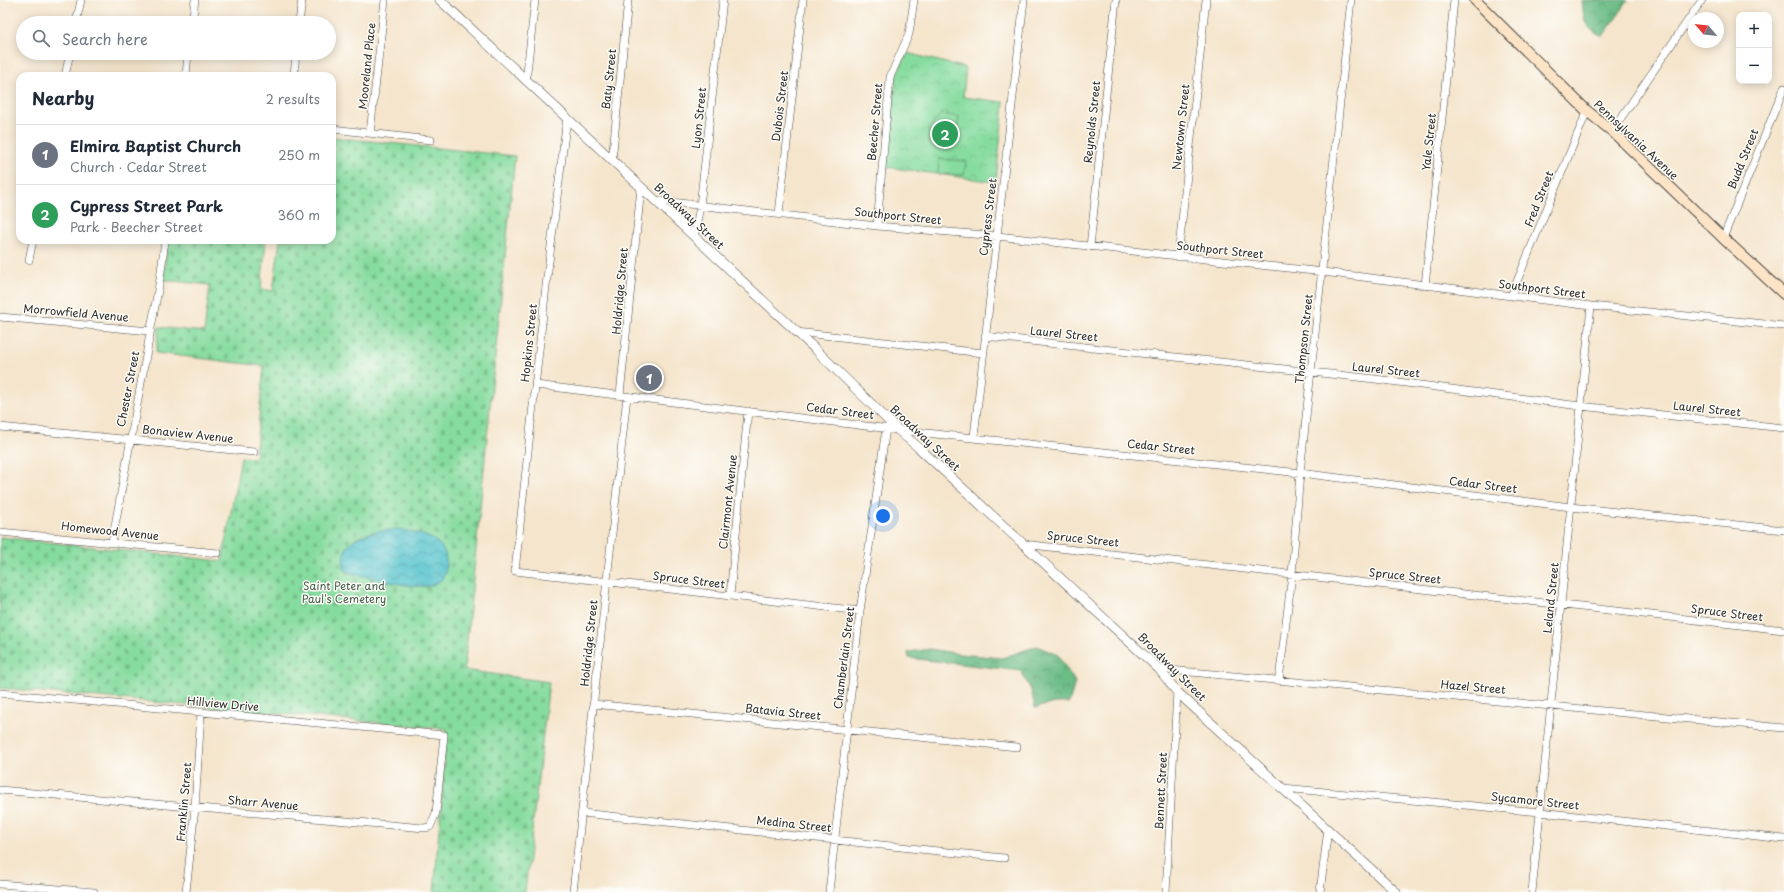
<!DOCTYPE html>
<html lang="en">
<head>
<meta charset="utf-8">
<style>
	body { margin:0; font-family:"Playpen Sans",sans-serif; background:#f6f6f7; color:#1f2937 }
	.controls { position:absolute; right:12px; top:12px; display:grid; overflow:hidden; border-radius:8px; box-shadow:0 2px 10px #0003 }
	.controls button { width:36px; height:36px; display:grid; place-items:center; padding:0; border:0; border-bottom:1px solid #e0e1e3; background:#fff; color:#1f2937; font:20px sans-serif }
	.compass { position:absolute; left:1688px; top:12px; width:36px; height:36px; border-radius:50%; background:#fff; box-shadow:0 2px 10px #0003; rotate:298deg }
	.you { position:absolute; left:883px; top:516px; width:14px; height:14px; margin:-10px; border:3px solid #fff; border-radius:50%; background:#1a73e8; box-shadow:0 0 0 6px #1a73e833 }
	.badge { display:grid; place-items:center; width:26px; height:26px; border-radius:50%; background:#d93025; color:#fff; font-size:13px; font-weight:700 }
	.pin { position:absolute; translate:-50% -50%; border:2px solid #fff; box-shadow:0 1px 4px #0006 }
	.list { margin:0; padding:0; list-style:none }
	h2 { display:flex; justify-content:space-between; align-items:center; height:52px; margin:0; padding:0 16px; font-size:17px }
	h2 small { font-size:13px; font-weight:400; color:#747a83 }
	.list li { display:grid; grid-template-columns:26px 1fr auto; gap:12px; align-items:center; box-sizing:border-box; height:60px; padding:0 16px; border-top:1px solid #e0e1e3 }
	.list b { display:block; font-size:15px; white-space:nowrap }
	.list p { margin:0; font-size:13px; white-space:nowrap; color:#747a83 }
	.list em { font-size:13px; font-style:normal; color:#747a83 }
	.icon { flex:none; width:22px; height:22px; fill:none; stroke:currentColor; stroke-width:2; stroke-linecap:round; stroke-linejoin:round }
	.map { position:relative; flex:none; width:1784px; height:892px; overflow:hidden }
	.search { position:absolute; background:#fff; box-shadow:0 2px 10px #0003; left:16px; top:16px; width:320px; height:44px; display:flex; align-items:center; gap:10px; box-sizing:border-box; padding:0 14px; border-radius:22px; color:#747a83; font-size:15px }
	.panel { position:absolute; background:#fff; box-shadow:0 2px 10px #0003; left:16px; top:72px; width:320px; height:172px; border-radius:12px }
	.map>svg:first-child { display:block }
</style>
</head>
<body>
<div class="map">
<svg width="1784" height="892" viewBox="0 0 1784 892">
	<defs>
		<pattern id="forest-crowns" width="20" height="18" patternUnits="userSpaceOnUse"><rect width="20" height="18" fill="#6cbc86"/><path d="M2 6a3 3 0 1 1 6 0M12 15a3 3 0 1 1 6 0" fill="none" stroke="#59996e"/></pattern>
		<pattern id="cemetery-stones" width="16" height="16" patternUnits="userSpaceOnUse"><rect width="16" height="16" fill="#86dc9f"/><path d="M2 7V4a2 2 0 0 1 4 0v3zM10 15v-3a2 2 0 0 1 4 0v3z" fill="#74bd89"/></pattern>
		<pattern id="park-crowns" width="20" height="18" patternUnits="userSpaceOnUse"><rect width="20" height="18" fill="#86dc9f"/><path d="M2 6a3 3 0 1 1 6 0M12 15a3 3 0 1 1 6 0" fill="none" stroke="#74bd89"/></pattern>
		<pattern id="water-waves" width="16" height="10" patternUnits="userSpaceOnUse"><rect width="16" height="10" fill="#57c4ce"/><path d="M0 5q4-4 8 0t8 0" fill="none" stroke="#489fa7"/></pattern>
	</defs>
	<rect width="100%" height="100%" fill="#fdfcf7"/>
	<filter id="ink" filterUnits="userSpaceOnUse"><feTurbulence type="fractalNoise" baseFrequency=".025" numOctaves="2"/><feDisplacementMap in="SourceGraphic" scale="8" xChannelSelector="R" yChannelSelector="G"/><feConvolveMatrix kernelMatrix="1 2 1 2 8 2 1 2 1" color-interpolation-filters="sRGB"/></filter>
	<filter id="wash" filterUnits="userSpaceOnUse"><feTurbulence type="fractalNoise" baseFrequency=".012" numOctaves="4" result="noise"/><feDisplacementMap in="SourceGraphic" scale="16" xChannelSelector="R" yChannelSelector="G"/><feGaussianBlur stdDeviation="0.9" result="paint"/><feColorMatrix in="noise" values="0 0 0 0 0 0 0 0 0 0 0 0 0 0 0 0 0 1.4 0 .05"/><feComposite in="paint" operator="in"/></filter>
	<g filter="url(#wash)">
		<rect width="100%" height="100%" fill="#f5e5cc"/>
		<path fill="url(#forest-crowns)" stroke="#4c7458" d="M1582,0H1629L1603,36C1583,28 1584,20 1582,0Z
			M1037,646L1058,655L1075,682L1069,703H1055L1035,708L1031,690L1021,671L909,658L908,652L930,649L960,654L1002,658Z"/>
		<path fill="url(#cemetery-stones)" stroke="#588465" d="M332,137L515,156L464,670L549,682L525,892H434L447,729L0,688V537L222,561L241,457L255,458L264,366L156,353L159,327L204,332L210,285L163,280L168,240H266L261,289L273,291L280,240H332Z"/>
		<path fill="url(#park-crowns)" stroke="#588465" d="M907,53L966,68L963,97L1004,102L996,182L886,167L896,77Z"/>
		<path fill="#86dc9f" stroke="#588465" d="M942,114L959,117L956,143L929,142L930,127Z
			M939,159L966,161L964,175L938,174Z"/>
		<path fill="url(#water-waves)" stroke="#41787c" d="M400,529C422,535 449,537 446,567C446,573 442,581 436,584C419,592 370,577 351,573L345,570C335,534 375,531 400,529Z"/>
	</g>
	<g filter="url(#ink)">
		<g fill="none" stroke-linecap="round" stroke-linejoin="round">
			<g stroke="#494743" stroke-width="8">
				<path id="minor" d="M76,23L81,0
					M192,23L195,0
					M299,23L302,0
					M65,76L70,53
					M186,76L188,53
					M294,76L296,53
					M526,81L535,0
					M567,117L546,286L515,571L860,611
					M332,129L431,140
					M1612,131L1702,0
					M370,133L385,0
					M612,161L628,0
					M654,200L877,226L997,236L1323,272L1591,306L1784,326
					M779,214L803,0
					M877,226L890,77L909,34L914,0
					M694,237L700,206L723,0
					M1723,238L1784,88
					M1090,247L1116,0
					M1178,257L1206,0
					M29,260L33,240
					M1425,286L1454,0
					M1511,296L1587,111
					M0,317L150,331
					M796,332L983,353
					M985,336L1375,379L1580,406L1784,428
					M536,385L898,430L1300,473L1571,507L1784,530
					M620,395L641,188
					M0,427L254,452
					M974,437L1024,0
					M0,532L218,553
					M112,542L160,279L165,240
					M1023,544L1784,630
					M730,596L748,411
					M1159,669L1784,728
					M1279,680L1292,574L1300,473L1351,0
					M0,693L444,735L436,813L430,827L424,828L0,790
					M593,704L1017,747
					M1283,788L1540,812L1784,839
					M582,813L1004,858
					M0,884L94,892
					M186,892L195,808L201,713
					M573,892L627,396
					M829,892L860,611L886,428
					M1166,892L1177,692
					M1320,892L1328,829
					M1532,892L1591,306"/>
			</g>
			<g stroke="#494743" stroke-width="10">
				<path id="tertiary" d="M440,0L814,348L898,430L919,448L1159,669L1177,692L1396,892"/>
			</g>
			<g stroke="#494743" stroke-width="12">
				<path id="secondary" d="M1475,0L1587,111L1612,131L1723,238L1784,294"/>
			</g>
			<use href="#minor" stroke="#fff" stroke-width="7"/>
			<use href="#tertiary" stroke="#fff" stroke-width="9"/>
			<use href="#secondary" stroke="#fee4c6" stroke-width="10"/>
		</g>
	</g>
	<g text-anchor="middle" stroke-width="3" stroke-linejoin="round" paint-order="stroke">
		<g font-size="11" fill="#2b2b2b" stroke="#fdfcf7">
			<text transform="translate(367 66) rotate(-84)" y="4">Mooreland Place</text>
			<text transform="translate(609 79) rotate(-84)" y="4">Baty Street</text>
			<text transform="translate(780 106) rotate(-83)" y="4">Dubois Street</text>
			<text transform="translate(699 118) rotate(-84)" y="4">Lyon Street</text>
			<text transform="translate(875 122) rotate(-85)" y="4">Beecher Street</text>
			<text transform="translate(1092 122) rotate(-84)" y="4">Reynolds Street</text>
			<text transform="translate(1181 127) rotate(-84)" y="4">Newtown Street</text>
			<text transform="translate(1636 140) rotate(43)" y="4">Pennsylvania Avenue</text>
			<text transform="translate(1429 142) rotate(-84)" y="4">Yale Street</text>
			<text transform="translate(1743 159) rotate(-68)" y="4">Budd Street</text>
			<text transform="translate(1539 199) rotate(-68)" y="4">Fred Street</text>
			<text transform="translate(689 216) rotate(43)" y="4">Broadway Street</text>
			<text transform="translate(898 216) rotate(6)" y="4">Southport Street</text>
			<text transform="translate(988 217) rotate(-83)" y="4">Cypress Street</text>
			<text transform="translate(1220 250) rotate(6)" y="4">Southport Street</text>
			<text transform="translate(1542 289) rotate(7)" y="4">Southport Street</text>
			<text transform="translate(620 291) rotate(-85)" y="4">Holdridge Street</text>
			<text transform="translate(76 313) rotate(5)" y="4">Morrowfield Avenue</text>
			<text transform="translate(1064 334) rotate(6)" y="4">Laurel Street</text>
			<text transform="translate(1304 339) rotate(-84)" y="4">Thompson Street</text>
			<text transform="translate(529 343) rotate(-84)" y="4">Hopkins Street</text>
			<text transform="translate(1386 370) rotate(6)" y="4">Laurel Street</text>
			<text transform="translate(128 389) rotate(-79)" y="4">Chester Street</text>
			<text transform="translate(1707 409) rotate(6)" y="4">Laurel Street</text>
			<text transform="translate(840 411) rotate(7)" y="4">Cedar Street</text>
			<text transform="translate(188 434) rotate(6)" y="4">Bonaview Avenue</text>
			<text transform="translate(925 438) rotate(43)" y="4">Broadway Street</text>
			<text transform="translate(1161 447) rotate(6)" y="4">Cedar Street</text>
			<text transform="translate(1483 485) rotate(7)" y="4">Cedar Street</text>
			<text transform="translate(728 502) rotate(-84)" y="4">Clairmont Avenue</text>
			<text transform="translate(110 531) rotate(6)" y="4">Homewood Avenue</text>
			<text transform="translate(1083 539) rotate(6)" y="4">Spruce Street</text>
			<text transform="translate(1405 576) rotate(6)" y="4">Spruce Street</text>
			<text transform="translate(689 580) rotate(7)" y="4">Spruce Street</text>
			<text transform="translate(1551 598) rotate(-84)" y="4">Leland Street</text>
			<text transform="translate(1727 613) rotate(7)" y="4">Spruce Street</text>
			<text transform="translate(589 643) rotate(-84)" y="4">Holdridge Street</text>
			<text transform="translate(844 658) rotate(-83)" y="4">Chamberlain Street</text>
			<text transform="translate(1172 667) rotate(45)" y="4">Broadway Street</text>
			<text transform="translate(1473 687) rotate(5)" y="4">Hazel Street</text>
			<text transform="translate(223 704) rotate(5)" y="4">Hillview Drive</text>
			<text transform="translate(783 712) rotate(6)" y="4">Batavia Street</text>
			<text transform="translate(1161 791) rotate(-87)" y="4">Bennett Street</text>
			<text transform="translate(1535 801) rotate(6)" y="4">Sycamore Street</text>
			<text transform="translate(184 802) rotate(-85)" y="4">Franklin Street</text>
			<text transform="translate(263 803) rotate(5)" y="4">Sharr Avenue</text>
			<text transform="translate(794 824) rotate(6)" y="4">Medina Street</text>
		</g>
		<g font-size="11" fill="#46604e" stroke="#fdfcf7">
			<text x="344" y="590">Saint Peter and<tspan x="344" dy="13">Paul's Cemetery</tspan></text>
		</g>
	</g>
</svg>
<div class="controls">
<button>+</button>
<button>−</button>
</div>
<svg class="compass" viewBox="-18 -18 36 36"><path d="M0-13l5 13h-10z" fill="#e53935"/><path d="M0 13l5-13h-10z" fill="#747a83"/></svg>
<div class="you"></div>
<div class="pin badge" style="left:649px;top:378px;background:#6b7280">1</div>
<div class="pin badge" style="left:945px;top:134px;background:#2e9e5b">2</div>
<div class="search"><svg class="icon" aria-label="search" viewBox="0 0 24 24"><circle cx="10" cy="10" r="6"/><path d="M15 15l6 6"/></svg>Search here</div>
<section class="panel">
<h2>Nearby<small>2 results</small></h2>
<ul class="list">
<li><span class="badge" style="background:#6b7280">1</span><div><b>Elmira Baptist Church</b><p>Church · Cedar Street</p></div><em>250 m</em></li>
<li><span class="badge" style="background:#2e9e5b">2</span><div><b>Cypress Street Park</b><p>Park · Beecher Street</p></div><em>360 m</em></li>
</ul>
</section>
</div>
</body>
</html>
